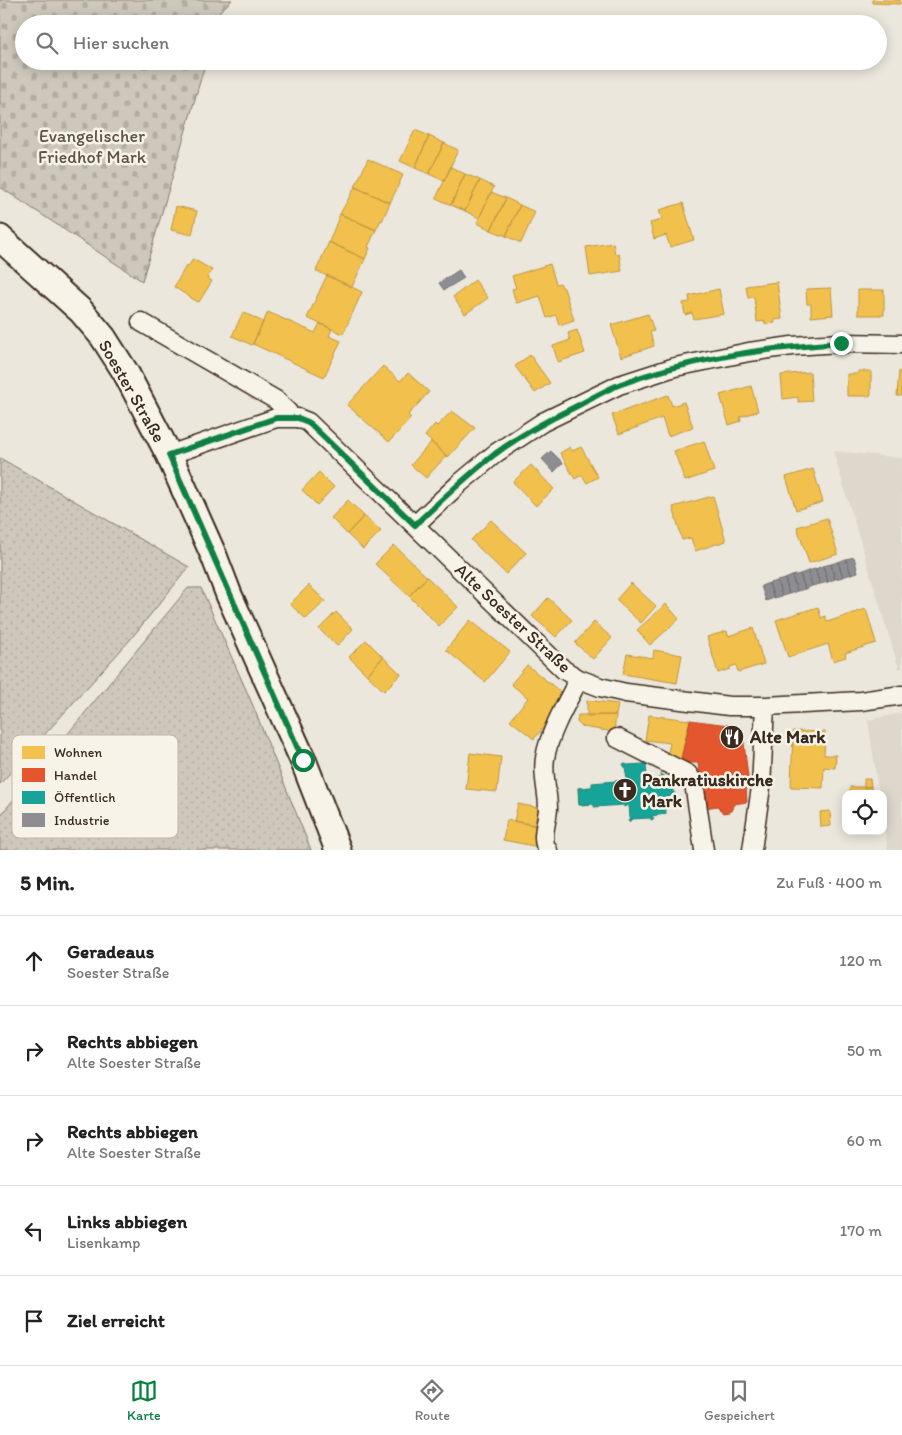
<!DOCTYPE html>
<html lang="de">
<head>
<meta charset="utf-8">
<style>
	body { margin:0; font-family:Itim,sans-serif; background:#f2f2f2; color:#222 }
	.controls { position:absolute; right:15px; bottom:15px; display:grid; overflow:hidden; border-radius:10px; box-shadow:0 2px 12px #0003 }
	.controls button { width:45px; height:45px; display:grid; place-items:center; padding:0; border:0; border-bottom:1px solid #e0e0e0; background:#fff; color:#222; font:25px sans-serif }
	.stop { position:absolute; width:15px; height:15px; margin:-11px; border:4px solid #0b8043; border-radius:50%; background:#fff }
	.stop.end { background:#0b8043; border-color:#fff; box-shadow:0 1px 5px #0008 }
	.list { margin:0; padding:0; list-style:none }
	h2 { display:flex; justify-content:space-between; align-items:center; height:65px; margin:0; padding:0 20px; font-size:21px }
	h2 small { font-size:16px; font-weight:400; color:#767676 }
	.list li { display:grid; grid-template-columns:32px 1fr auto; gap:15px; align-items:center; box-sizing:border-box; height:90px; padding:0 20px; border-top:1px solid #e0e0e0 }
	.list b { display:block; font-size:19px; white-space:nowrap }
	.list p { margin:0; font-size:16px; white-space:nowrap; color:#767676 }
	.list em { font-size:16px; font-style:normal; color:#767676 }
	.icon { flex:none; width:28px; height:28px; fill:none; stroke:currentColor; stroke-width:2; stroke-linecap:round; stroke-linejoin:round }
	.map { position:relative; flex:none; width:902px; height:850px; overflow:hidden }
	.search { position:absolute; background:#fff; box-shadow:0 2px 12px #0003; left:15px; right:15px; top:15px; height:55px; display:flex; align-items:center; gap:12px; box-sizing:border-box; padding:0 18px; border-radius:28px; color:#767676; font-size:19px }
	.sheet { height:515px; background:#fff }
	nav { display:flex; justify-content:space-around; align-items:center; box-sizing:border-box; height:70px; border-top:1px solid #e0e0e0; background:#fff; font-size:14px; color:#767676 }
	nav a { display:grid; justify-items:center; gap:2px }
	nav .on { color:#0b8043 }
	.map>svg:first-child { display:block }
</style>
</head>
<body>
<div class="map">
<svg width="902" height="850" viewBox="0 0 902 850">
	<defs>
		<pattern id="grass-dots" width="8" height="8" patternUnits="userSpaceOnUse" patternTransform="scale(1.25)"><rect width="8" height="8" fill="#cec8bc"/><path d="M2 2h.1M6 6h.1" fill="none" stroke="#b2aca1" stroke-width="1.8" stroke-linecap="round"/></pattern>
		<pattern id="cemetery-stones" width="16" height="16" patternUnits="userSpaceOnUse" patternTransform="scale(1.25)"><rect width="16" height="16" fill="#cec8bc"/><path d="M2 7V4a2 2 0 0 1 4 0v3zM10 15v-3a2 2 0 0 1 4 0v3z" fill="#b2aca1"/></pattern>
	</defs>
	<rect width="100%" height="100%" fill="#ece7dc"/>
	<filter id="ink" filterUnits="userSpaceOnUse"><feTurbulence type="fractalNoise" baseFrequency=".02" numOctaves="2"/><feDisplacementMap in="SourceGraphic" scale="10" xChannelSelector="R" yChannelSelector="G"/><feConvolveMatrix kernelMatrix="1 2 1 2 8 2 1 2 1" color-interpolation-filters="sRGB"/></filter>
	<g filter="url(#ink)">
		<path fill="#ddd7cc" d="M833,451L902,458V668L899,669Z
			M902,713V850H888L883,820V794H879L868,720Z"/>
		<path fill="url(#grass-dots)" stroke="#84796d" d="M0,458L189,567L129,641L0,784Z
			M188,588H201L251,701L311,850H0V816Z"/>
		<path fill="url(#cemetery-stones)" stroke="#84796d" d="M0,0H232L220,11L216,24H24V61H206L142,281L0,187Z"/>
		<path fill="#f2c14e" stroke="#bb9440" d="M872,0H900V4L872,3Z
			M415,130L429,136L415,168L400,161Z
			M429,136L444,143L429,174L415,168Z
			M444,143L458,150L444,181L429,174Z
			M368,159L403,175L390,203L355,187Z
			M451,167L465,174L451,205L436,198Z
			M465,174L480,180L465,211L451,205Z
			M480,180L494,187L479,218L465,211Z
			M355,187L390,203L382,221L381,220L376,230L340,214Z
			M491,192L506,198L491,230L477,223Z
			M506,198L520,205L506,236L491,230Z
			M683,203L694,240L670,247L666,235L654,239L650,223L662,220L659,210Z
			M520,205L535,212L521,243L506,236Z
			M176,206L197,211L192,235L171,230Z
			M340,214L376,230L368,247L370,248L365,259L329,242Z
			M329,242L365,259L352,287L316,271Z
			M613,243L615,254L619,253L622,271L590,276L586,247Z
			M193,259L212,270L207,278L212,281L199,302L196,301L174,287L186,266L188,267Z
			M550,264L556,284L560,283L562,287L564,288L574,320L559,325L556,315L547,318L540,296L516,303L512,289L516,288L512,276Z
			M327,275L362,292L343,334L307,318Z
			M475,280L488,298L465,314L453,297Z
			M777,282L782,319L774,320L775,323L765,324V321L757,322L754,297L748,298L746,286Z
			M831,288L833,315L811,317V304H807L806,289Z
			M719,289L724,314L694,319L692,313L685,315L683,303L690,302L689,296Z
			M858,290H884V315H858Z
			M243,312L263,322L252,345L232,336Z
			M268,312L315,333L320,323L332,329L329,336L341,341L324,377L253,344Z
			M648,314L654,331L650,332L654,346L621,357L611,325Z
			M577,330L585,353L558,362L553,346L570,340L568,333Z
			M530,355L550,383L535,393L515,366Z
			M383,366L400,381L408,373L429,392L408,415L411,418L389,442L347,405Z
			M858,371H871V396H847V374H858Z
			M899,371L902,372V396H897Z
			M810,372L812,401L798,402V397L783,399L781,375Z
			M751,386L758,411L740,417L741,421L729,425L720,395Z
			M668,395L672,406L684,402L693,427L668,436L662,418L619,434L612,415Z
			M452,411L475,428L448,457L425,436L435,424L437,426Z
			M704,441L714,471L685,481L674,451Z
			M431,442L446,456L426,478L411,465Z
			M570,447L572,451L581,447L598,477L587,483L582,475L575,479L560,453Z
			M531,465L554,489L536,506L513,482Z
			M813,469L823,502L796,510L786,477Z
			M319,472L334,487L317,505L302,490Z
			M713,496L726,541L695,551L691,538L682,540L673,507Z
			M348,500L364,516L347,534L331,518Z
			M364,516L381,531L363,549L347,534Z
			M827,518L838,554L809,563L797,527Z
			M491,520L526,553L506,574L471,540Z
			M394,545L427,577L409,596L375,564Z
			M427,577L458,607L439,626L409,596Z
			M631,583L656,606L641,623L616,600Z
			M309,585L325,601L306,619L290,604Z
			M548,598L572,620L556,637L532,616Z
			M666,604L679,619L650,645L637,630Z
			M818,607L821,618L825,616L827,622L866,609L876,643L845,653L846,657L833,661L828,644L788,657L776,620Z
			M336,612L353,629L337,646L319,629Z
			M470,620L510,652L485,682L446,650Z
			M594,622L612,638L593,659L575,643Z
			M753,628L764,664L738,672L736,665L730,667V669L718,673L707,637L727,631L728,636Z
			M366,640L383,657L367,675L349,657Z
			M654,650L682,655L677,683L623,674L627,654L653,658Z
			M383,657L401,674L384,691L367,675Z
			M527,665L563,694L553,709L556,712L534,739L510,720L528,698L511,684Z
			M587,700L618,704L616,715L587,716Z
			M578,715H616L614,732L582,727L577,722Z
			M649,715L690,720L680,763L667,757L670,743L645,740Z
			M793,731L825,732L824,755H836L835,768L824,767L823,788L791,787Z
			M470,753L501,757L497,792L466,789Z
			M864,779H870L871,787H864Z
			M592,787L594,804L579,805L578,788Z
			M850,787H871V794H850Z
			M518,804L544,809L541,826L514,821Z
			M830,811L831,826L821,827L820,812Z
			M507,820L542,827L539,847L503,840Z"/>
		<path fill="#e4572e" stroke="#b14a29" d="M690,720L736,726L743,735L749,785H746L747,802L734,804L732,810L729,812L723,813L719,809L718,806L704,808L698,763H680Z"/>
		<path fill="#17a398" stroke="#227f73" d="M646,761L648,762L646,765L647,779L661,778L660,775H663V778L671,782L673,780L675,782L673,784V792L676,794L675,796L672,795L665,799L666,814L651,816L654,818L652,820L649,818L632,819L629,822L628,820L630,818L629,805L624,807V805L594,807V804L579,805L578,788L592,787V783L627,780L625,767L623,765L624,763L627,765L644,764Z"/>
		<path fill="#8d8d92" stroke="#746f6f" d="M459,270L464,278L444,290L439,283Z
			M551,451L563,463L554,472L542,459Z
			M854,557L858,572L851,574L846,559Z
			M846,559L851,574L843,577L838,562Z
			M838,562L843,577L835,579L831,564Z
			M831,564L835,579L828,582L823,566Z
			M823,566L828,582L820,584L815,569Z
			M815,569L820,584L812,586L808,571Z
			M808,571L812,586L805,589L800,574Z
			M800,574L805,589L797,591L792,576Z
			M792,576L797,591L789,594L785,579Z
			M785,579L789,594L782,596L777,581Z
			M777,581L782,596L774,598L769,583Z
			M769,583L774,598L766,601L761,586Z"/>
		<g fill="none" stroke-linecap="round" stroke-linejoin="round">
			<g stroke="#3b2a1e" stroke-width="21">
				<path id="street" d="M141,322L276,400L288,412L289,417
					M169,455L276,418H298L308,422L564,670L579,679L600,687L626,693L729,706H765L861,701L902,695
					M415,525L460,483L496,453L543,422L619,385L675,367L749,352L792,346L841,343L902,344
					M617,738L688,774L694,783L704,850
					M548,850C539,840 548,820 548,808C548,792 542,774 545,758C549,733 567,702 579,679
					M752,850L761,787L765,706"/>
			</g>
			<g stroke="#3b2a1e" stroke-width="29">
				<path id="secondary" d="M0,238L81,311L103,337L126,373L169,455L214,556L229,595L303,760L338,850"/>
			</g>
			<use href="#street" stroke="#f7f3e8" stroke-width="18"/>
			<use href="#secondary" stroke="#f7f3e8" stroke-width="25"/>
		</g>
	</g>
	<g fill="none" stroke-linecap="round" stroke-linejoin="round" filter="url(#ink)">
		<path stroke="#0b8043" stroke-width="6" d="M303,760L169,455L276,418H298L308,422L415,525C441,500 467,476 495,454C519,436 546,421 573,408C589,400 605,390 621,384C691,358 766,348 841,343"/>
	</g>
	<defs>
		<g id="restaurant-disc" transform="scale(1.25)"><circle r="9.5" fill="#3b2a1e" stroke="#f7f3e8"/><path d="M-5-6h1v4h1v-4h1v4h1v-4h1v5L-1.5 .5V6h-2V.5L-5-1ZM5-6V6H3V1.5H1.5Q1.5-4 5-6Z" fill="#fff"/></g>
		<g id="church-disc" transform="scale(1.25)"><circle r="9.5" fill="#3b2a1e" stroke="#f7f3e8"/><path d="M-1.2-6h2.4v3.5h3.3v2.4h-3.3V6h-2.4V-.1h-3.3v-2.4h3.3Z" fill="#fff"/></g>
	</defs>
	<g fill-rule="evenodd">
		<use href="#restaurant-disc" x="732" y="737"/>
		<use href="#church-disc" x="625" y="790"/>
	</g>
	<g text-anchor="middle" stroke-width="5" stroke-linejoin="round" paint-order="stroke">
		<g font-size="18" fill="#605246" stroke="#f7f3e8">
			<text x="92" y="142">Evangelischer<tspan x="92" dy="21">Friedhof Mark</tspan></text>
		</g>
		<g font-size="18" fill="#3b2a1e" stroke="#f7f3e8">
			<text transform="translate(132 391) rotate(60)" y="6">Soester Straße</text>
			<text transform="translate(513 618) rotate(43)" y="6">Alte Soester Straße</text>
		</g>
		<g font-size="18" font-weight="bold" fill="#3b2a1e" stroke="#f7f3e8" text-anchor="start">
			<text x="750" y="743">Alte Mark</text>
			<text x="642" y="786">Pankratiuskirche<tspan x="642" dy="21">Mark</tspan></text>
		</g>
	</g>
	<rect x="12" y="735" width="166" height="103" rx="8" fill="#f7f3e8" stroke="#bfb7ab" stroke-width="1"/>
	<rect x="22" y="746" width="23" height="13" fill="#f2c14e"/>
	<rect x="22" y="768" width="23" height="14" fill="#e4572e"/>
	<rect x="22" y="791" width="23" height="13" fill="#17a398"/>
	<rect x="22" y="813" width="23" height="14" fill="#8d8d92"/>
	<g font-size="14" fill="#3b2a1e">
		<text x="54" y="757">Wohnen</text>
		<text x="54" y="780">Handel</text>
		<text x="54" y="802">Öffentlich</text>
		<text x="54" y="825">Industrie</text>
	</g>
</svg>
<div class="controls">
<button><svg class="icon" aria-label="locate" viewBox="0 0 24 24"><circle cx="12" cy="12" r="6"/><path d="M12 2v4M12 18v4M2 12h4M18 12h4"/></svg></button>
</div>
<div class="stop" style="left:303px;top:760px"></div>
<div class="stop end" style="left:841px;top:343px"></div>
<div class="search"><svg class="icon" aria-label="search" viewBox="0 0 24 24"><circle cx="10" cy="10" r="6"/><path d="M15 15l6 6"/></svg>Hier suchen</div>
</div>
<section class="sheet">
<h2>5 Min.<small>Zu Fuß · 400 m</small></h2>
<ul class="list">
<li><svg class="icon" aria-label="ahead" viewBox="0 0 24 24"><path d="M12 20V5M6 11l6-6 6 6"/></svg><div><b>Geradeaus</b><p>Soester Straße</p></div><em>120 m</em></li>
<li><svg class="icon" aria-label="right" viewBox="0 0 24 24"><path d="M7 20v-9h11M14 6l5 5-5 5"/></svg><div><b>Rechts abbiegen</b><p>Alte Soester Straße</p></div><em>50 m</em></li>
<li><svg class="icon" aria-label="right" viewBox="0 0 24 24"><path d="M7 20v-9h11M14 6l5 5-5 5"/></svg><div><b>Rechts abbiegen</b><p>Alte Soester Straße</p></div><em>60 m</em></li>
<li><svg class="icon" aria-label="left" viewBox="0 0 24 24"><path d="M17 20v-9H6M10 6l-5 5 5 5"/></svg><div><b>Links abbiegen</b><p>Lisenkamp</p></div><em>170 m</em></li>
<li><svg class="icon" aria-label="arrive" viewBox="0 0 24 24"><path d="M6 21V4h12l-3 4 3 4H6"/></svg><div><b>Ziel erreicht</b></div></li>
</ul>
</section>
<nav>
<a class="on"><svg class="icon" aria-label="map" viewBox="0 0 24 24"><path d="M3 6l6-2 6 2 6-2v14l-6 2-6-2-6 2zM9 4v14M15 6v14"/></svg>Karte</a>
<a><svg class="icon" aria-label="directions" viewBox="0 0 24 24"><path d="M12 3l9 9-9 9-9-9zM9 14v-3h6M13 9l2 2-2 2"/></svg>Route</a>
<a><svg class="icon" aria-label="saved" viewBox="0 0 24 24"><path d="M7 4h10v16l-5-4-5 4z"/></svg>Gespeichert</a>
</nav>
</body>
</html>
